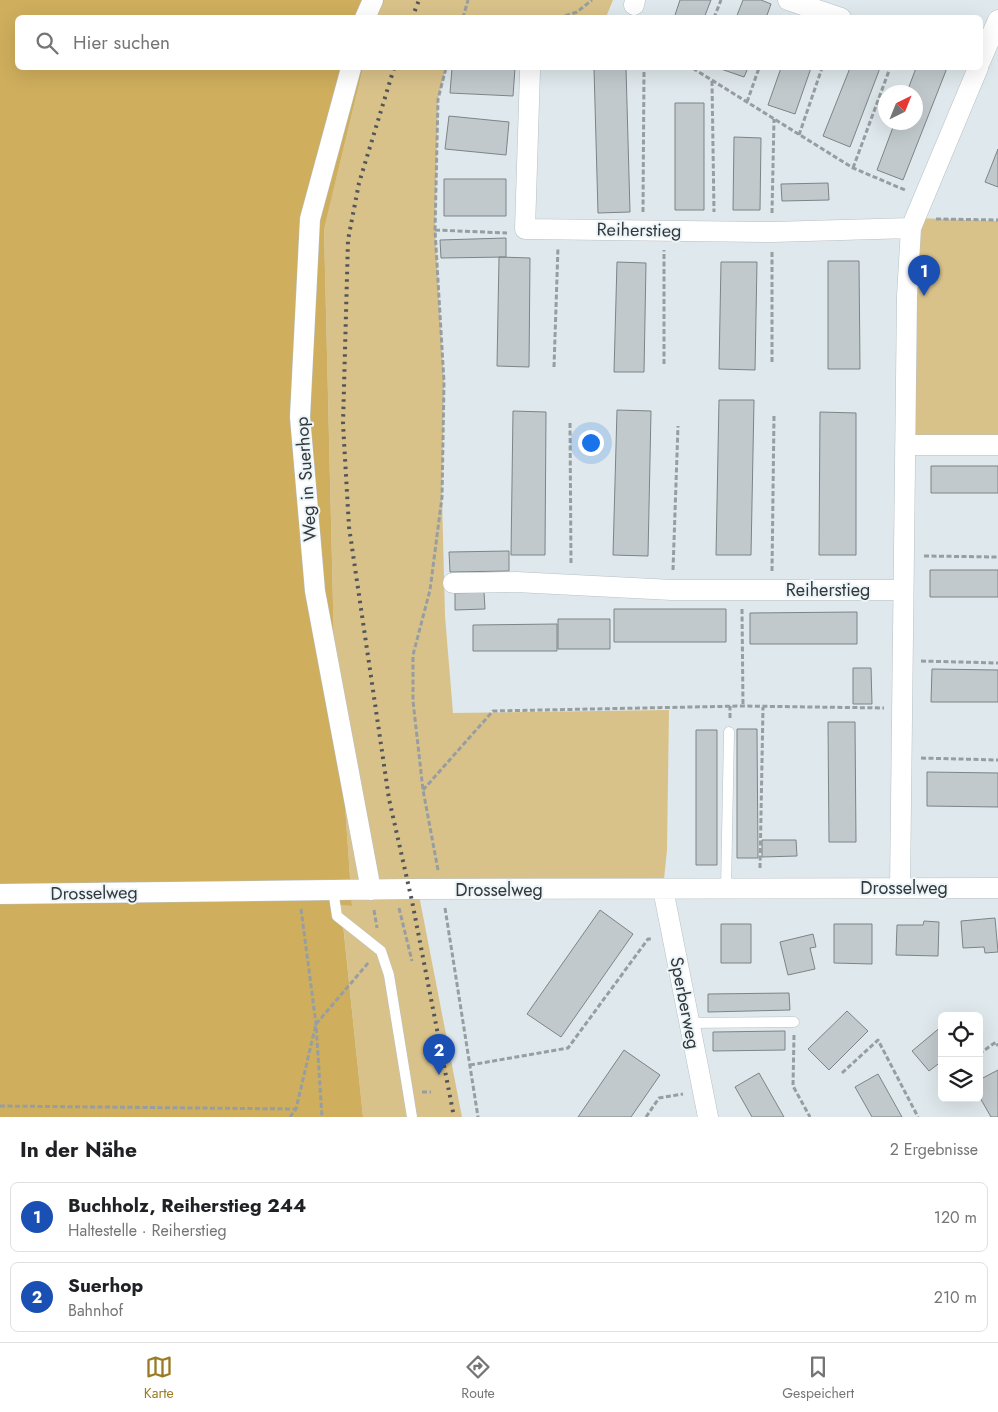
<!DOCTYPE html>
<html lang="de">
<head>
<meta charset="utf-8">
<style>
	body { margin:0; font-family:Jost,sans-serif; background:#f2f2f2; color:#202124 }
	.controls { position:absolute; right:15px; bottom:15px; display:grid; overflow:hidden; border-radius:8px; box-shadow:0 5px 20px #0002 }
	.controls button { width:45px; height:45px; display:grid; place-items:center; padding:0; border:0; border-bottom:1px solid #e0e0e0; background:#fff; color:#202124; font:25px sans-serif }
	.compass { position:absolute; left:878px; top:85px; width:45px; height:45px; border-radius:50%; background:#fff; box-shadow:0 5px 20px #0002; rotate:43deg }
	.you { position:absolute; left:590px; top:442px; width:18px; height:18px; margin:-12px; border:4px solid #fff; border-radius:50%; background:#1a73e8; box-shadow:0 0 0 8px #1a73e833 }
	.badge { display:grid; place-items:center; width:32px; height:32px; border-radius:50%; background:#9a7b24; color:#fff; font-size:16px; font-weight:700 }
	.pin { position:absolute; translate:-50% -41px; filter:drop-shadow(0 1px 2px #0008) }
	.pin::after { content:''; position:absolute; top:26px; width:18px; height:15px; background:inherit; clip-path:polygon(0 0,100% 0,50% 100%) }
	.list { margin:0; padding:0; list-style:none }
	h2 { display:flex; justify-content:space-between; align-items:center; height:65px; margin:0; padding:0 20px; font-size:21px }
	h2 small { font-size:16px; font-weight:400; color:#757577 }
	.list li { display:grid; grid-template-columns:32px 1fr auto; gap:15px; align-items:center; box-sizing:border-box; height:70px; margin:0 10px 10px; padding:0 10px; border:1px solid #e0e0e0; border-radius:8px }
	.list b { display:block; font-size:19px; white-space:nowrap }
	.list p { margin:0; font-size:16px; white-space:nowrap; color:#757577 }
	.list em { font-size:16px; font-style:normal; color:#757577 }
	.icon { flex:none; width:28px; height:28px; fill:none; stroke:currentColor; stroke-width:2; stroke-linecap:round; stroke-linejoin:round }
	.map { position:relative; flex:none; width:998px; height:1117px; overflow:hidden }
	.search { position:absolute; background:#fff; box-shadow:0 5px 20px #0002; left:15px; right:15px; top:15px; height:55px; display:flex; align-items:center; gap:12px; box-sizing:border-box; padding:0 18px; border-radius:8px; color:#757577; font-size:19px }
	.sheet { height:225px; background:#fff }
	nav { display:flex; justify-content:space-around; align-items:center; box-sizing:border-box; height:70px; border-top:1px solid #e0e0e0; background:#fff; font-size:14px; color:#757577 }
	nav a { display:grid; justify-items:center; gap:2px }
	nav .on { color:#9a7b24 }
	.map>svg:first-child { display:block }
</style>
</head>
<body>
<div class="map">
<svg width="998" height="1117" viewBox="0 0 998 1117">
	<rect width="100%" height="100%" fill="#dfe8ec"/>
	<path fill="#d9c28a" d="M385,0H613L606,17H377Z
		M363,68H446L438,99L435,230L444,382L442,497L445,616L453,713L669,710L667,850L663,889L418,890L462,1117H363L341,904L352,906L334,647L324,228Z
		M916,218L998,221V445H905Z"/>
	<path fill="#cfae5d" d="M0,0H385L377,17L18,18V68H363L324,229L334,647L352,906L341,905L363,1117H0Z"/>
	<path fill="#c1c9cd" stroke="#7c8487" d="M680,0H711L704,18H674Z
		M743,0H761L771,4L766,18H736Z
		M452,68H515L513,96L450,93Z
		M594,68H626L630,212L598,213Z
		M718,68H748L744,77Z
		M781,68H811L795,114L768,105Z
		M850,68H880L850,147L823,136Z
		M916,68H947L903,180L877,170L895,122H916V92H907Z
		M675,103H704V210H675Z
		M449,116L509,122L506,155L445,149Z
		M734,137L761,138L760,210H733Z
		M998,149V187L985,182Z
		M444,179H506V216H444Z
		M828,183L829,200L782,201L781,184Z
		M506,238V257L441,258L440,240Z
		M499,257L530,258L529,367L497,366Z
		M828,261H859L860,369H828Z
		M617,262L646,263L644,372H614Z
		M721,262H757L755,370L719,369Z
		M719,400H754L751,555H716Z
		M617,410L651,411L648,556L613,555Z
		M513,411L546,412L545,555H511Z
		M820,412L856,413V555H819Z
		M931,466H998V493H931Z
		M509,551V571L450,572L449,552Z
		M930,570H998V597H930Z
		M484,592L485,609L455,610V593Z
		M614,609H726V642H614Z
		M857,612V644H750V613Z
		M558,619H610V649H558Z
		M557,624V651H473V625Z
		M853,668H871L872,704H853Z
		M932,669L998,670V702H931Z
		M828,722H855L856,842H829Z
		M737,729H757L758,858H737Z
		M696,730H717V865H696Z
		M927,772L998,773V807L927,806Z
		M762,840H796L797,856L762,857Z
		M600,910L633,934L561,1037L527,1014Z
		M995,918L998,952L985,953L984,947L963,948L961,921Z
		M924,921L939,922L938,956L896,955L897,925H923Z
		M721,924H751V963H721Z
		M834,924H872V964L834,963Z
		M813,934L816,947L810,948L815,969L788,975L780,942Z
		M789,993L790,1010L708,1012V994Z
		M847,1011L868,1031L829,1070L808,1049Z
		M942,1026V1061L929,1071L912,1051Z
		M785,1031V1050L713,1051V1032Z
		M624,1050L660,1075L631,1117H578Z
		M998,1070V1117H991L979,1096V1080Z
		M759,1073L784,1117H752L735,1087Z
		M878,1074L902,1117H872L855,1087Z"/>
	<g fill="none" stroke-linecap="round" stroke-linejoin="round">
		<g stroke="#b7c0c4" stroke-width="11">
			<path id="service" d="M726,889L729,732
				M333,890L337,916L381,951L389,975L412,1117
				M689,1023L794,1022"/>
		</g>
		<g stroke="#b7c0c4" stroke-width="21">
			<path id="minor" d="M788,0L841,18
				M634,5L635,0
				M365,18L373,0
				M980,62L998,20
				M351,68L310,219L300,417L315,591L371,890
				M530,71L525,229L772,232L911,228
				M905,445H998
				M453,583L516,582L672,590H903
				M900,888L907,296L911,228L978,68
				M663,889L708,1117
				M0,894L410,889L998,888"/>
		</g>
		<path stroke="#979ea1" stroke-width="3" stroke-dasharray="5 2.5" stroke-linecap="butt" d="M463,18L468,0
			M558,18L577,12L592,0
			M714,18L721,0
			M695,68L694,69L853,168L905,190
			M712,81L714,212
			M747,102L759,68
			M799,135L822,68
			M853,168L890,68
			M643,212L644,69
			M772,213L774,119
			M936,219L998,220
			M435,230L507,233
			M772,252V364
			M664,364V250
			M554,367L558,247
			M570,423L571,565
			M924,556L998,557
			M673,570L678,426
			M772,571L774,416
			M742,609L743,706
			M921,661L998,663
			M730,718V706
			M921,758L998,760
			M423,790L493,711L743,706L884,708
			M760,868L763,707
			M438,870L423,790L413,701V655L430,590L442,497L444,382L435,230L438,99L446,68
			M399,908L412,961
			M445,908L478,1117
			M301,909L316,1024L322,1117
			M374,910L377,928
			M794,1035L793,1086L810,1117
			M979,1054L996,1042L998,1046
			M470,1065L568,1048L648,939H652
			M842,1073L878,1040L918,1117
			M422,1092H431
			M0,1106L296,1109
			M290,1117L296,1109L316,1024L369,962
			M646,1117L659,1098L683,1094"/>
		<use href="#service" stroke="#fff" stroke-width="10"/>
		<use href="#minor" stroke="#fff" stroke-width="20"/>
		<path stroke="#525659" stroke-width="4" stroke-dasharray="2.5 5" stroke-linecap="butt" d="M412,18L419,0
			M394,68L359,183L348,240L343,424L349,527L389,799L412,901L454,1117"/>
	</g>
	<g text-anchor="middle" stroke-width="4" stroke-linejoin="round" paint-order="stroke">
		<g font-size="18" fill="#35383a" stroke="#ecf5f9">
			<text transform="translate(639 230) rotate(1)" y="6">Reiherstieg</text>
			<text transform="translate(306 479) rotate(-94)" y="6">Weg in Suerhop</text>
			<text x="828" y="596">Reiherstieg</text>
			<text x="904" y="894">Drosselweg</text>
			<text x="499" y="896">Drosselweg</text>
			<text transform="translate(94 893) rotate(-1)" y="6">Drosselweg</text>
			<text transform="translate(685 1003) rotate(79)" y="6">Sperberweg</text>
		</g>
	</g>
</svg>
<div class="controls">
<button><svg class="icon" aria-label="locate" viewBox="0 0 24 24"><circle cx="12" cy="12" r="6"/><path d="M12 2v4M12 18v4M2 12h4M18 12h4"/></svg></button>
<button><svg class="icon" aria-label="layers" viewBox="0 0 24 24"><path d="M12 4l9 5-9 5-9-5zM3 14l9 5 9-5"/></svg></button>
</div>
<svg class="compass" viewBox="-18 -18 36 36"><path d="M0-13l5 13h-10z" fill="#e53935"/><path d="M0 13l5-13h-10z" fill="#757577"/></svg>
<div class="you"></div>
<div class="pin badge" style="left:924px;top:296px;background:#1a4fb4">1</div>
<div class="pin badge" style="left:439px;top:1075px;background:#1a4fb4">2</div>
<div class="search"><svg class="icon" aria-label="search" viewBox="0 0 24 24"><circle cx="10" cy="10" r="6"/><path d="M15 15l6 6"/></svg>Hier suchen</div>
</div>
<section class="sheet">
<h2>In der Nähe<small>2 Ergebnisse</small></h2>
<ul class="list">
<li><span class="badge" style="background:#1a4fb4">1</span><div><b>Buchholz, Reiherstieg 244</b><p>Haltestelle · Reiherstieg</p></div><em>120 m</em></li>
<li><span class="badge" style="background:#1a4fb4">2</span><div><b>Suerhop</b><p>Bahnhof</p></div><em>210 m</em></li>
</ul>
</section>
<nav>
<a class="on"><svg class="icon" aria-label="map" viewBox="0 0 24 24"><path d="M3 6l6-2 6 2 6-2v14l-6 2-6-2-6 2zM9 4v14M15 6v14"/></svg>Karte</a>
<a><svg class="icon" aria-label="directions" viewBox="0 0 24 24"><path d="M12 3l9 9-9 9-9-9zM9 14v-3h6M13 9l2 2-2 2"/></svg>Route</a>
<a><svg class="icon" aria-label="saved" viewBox="0 0 24 24"><path d="M7 4h10v16l-5-4-5 4z"/></svg>Gespeichert</a>
</nav>
</body>
</html>
